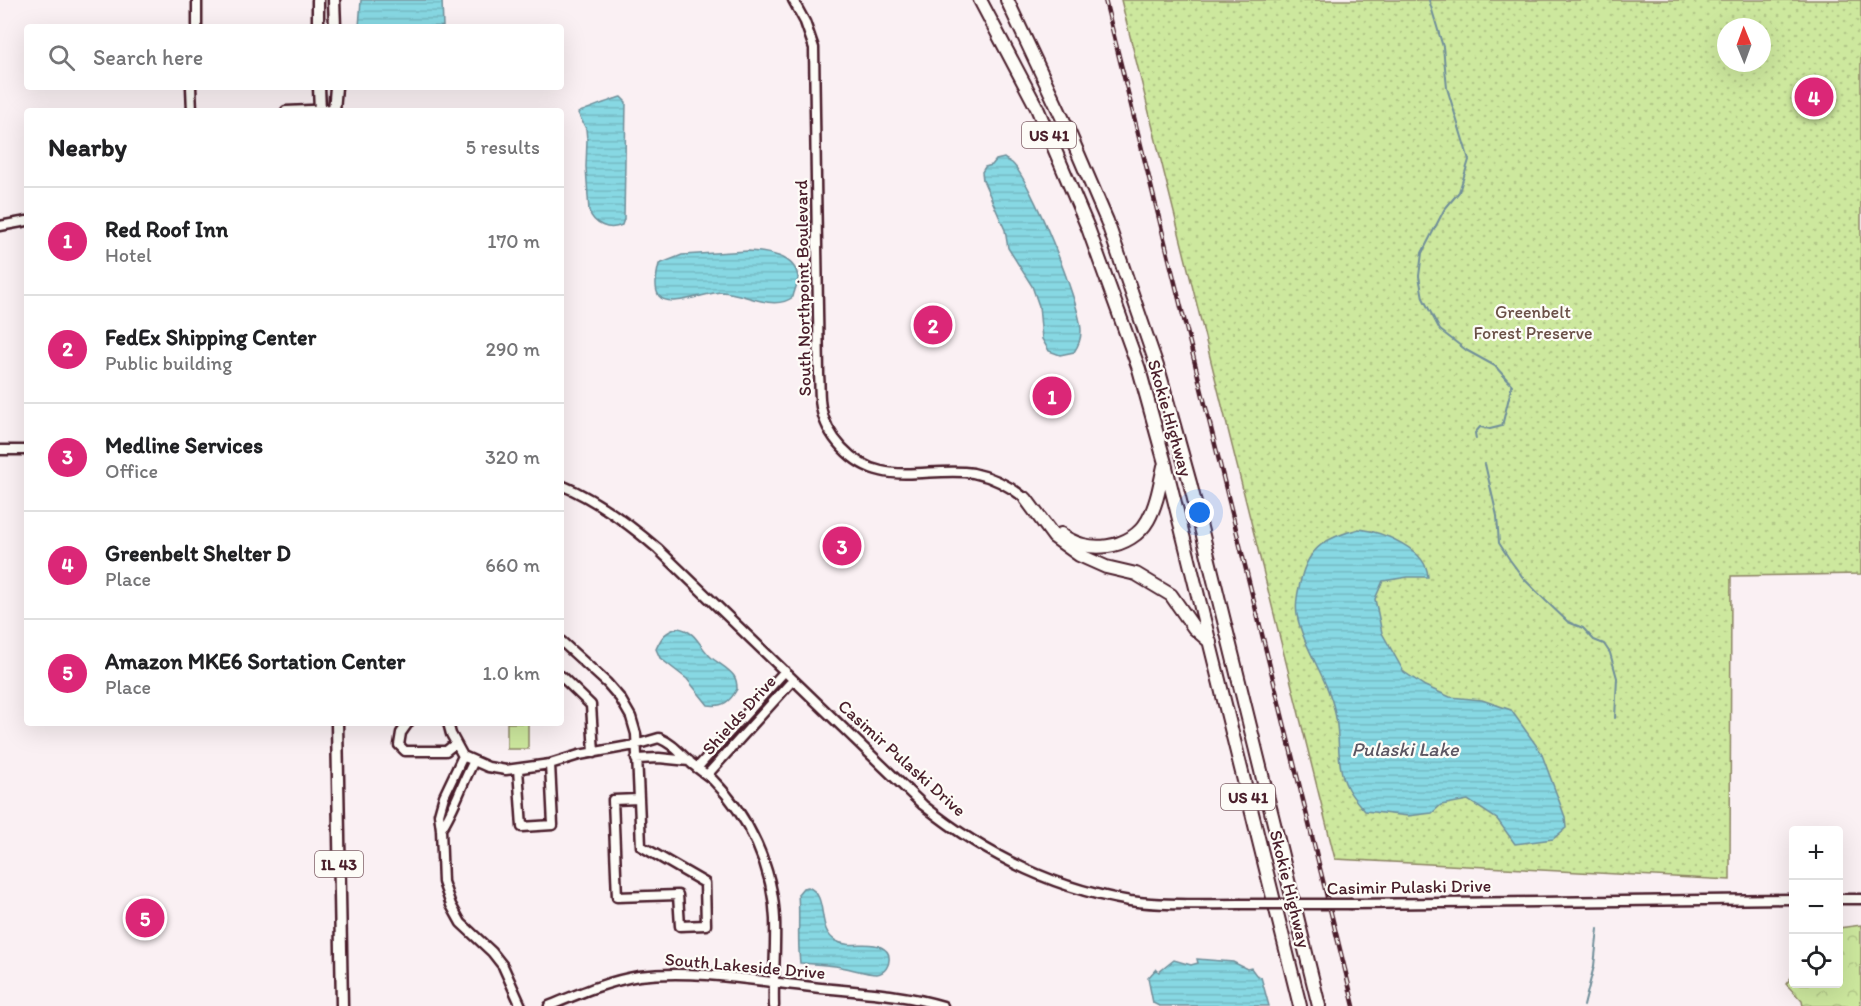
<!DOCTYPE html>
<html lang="en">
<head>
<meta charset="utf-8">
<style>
	body { margin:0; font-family:Itim,sans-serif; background:#f2f2f2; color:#202124 }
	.controls { position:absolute; right:18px; bottom:18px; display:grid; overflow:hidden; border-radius:6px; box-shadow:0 6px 24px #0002 }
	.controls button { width:54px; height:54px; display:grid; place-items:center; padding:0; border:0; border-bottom:2px solid #e0e0e0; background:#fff; color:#202124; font:30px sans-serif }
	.compass { position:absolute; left:1717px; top:18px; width:54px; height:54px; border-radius:50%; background:#fff; box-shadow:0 6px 24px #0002; rotate:359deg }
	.you { position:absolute; left:1200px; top:513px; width:21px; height:21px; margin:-15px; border:4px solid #fff; border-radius:50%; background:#1a73e8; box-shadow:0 0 0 9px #1a73e833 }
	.badge { display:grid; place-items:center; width:39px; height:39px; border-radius:50%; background:#db2777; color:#fff; font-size:20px; font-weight:700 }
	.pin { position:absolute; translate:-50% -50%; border:3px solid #fff; box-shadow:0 2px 6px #0006 }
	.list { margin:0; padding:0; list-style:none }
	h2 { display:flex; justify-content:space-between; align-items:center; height:78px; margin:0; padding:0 24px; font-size:26px }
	h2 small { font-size:20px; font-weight:400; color:#757577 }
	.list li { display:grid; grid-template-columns:39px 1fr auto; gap:18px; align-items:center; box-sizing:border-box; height:108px; padding:0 24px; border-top:2px solid #e0e0e0 }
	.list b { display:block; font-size:22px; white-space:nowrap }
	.list p { margin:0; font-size:20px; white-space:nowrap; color:#757577 }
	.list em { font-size:20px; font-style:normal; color:#757577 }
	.icon { flex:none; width:33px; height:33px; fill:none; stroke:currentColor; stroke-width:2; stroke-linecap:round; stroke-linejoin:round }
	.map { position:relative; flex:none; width:1861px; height:1006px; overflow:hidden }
	.search { position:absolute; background:#fff; box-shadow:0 6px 24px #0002; left:24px; top:24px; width:540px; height:66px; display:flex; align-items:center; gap:15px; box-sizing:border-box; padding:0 21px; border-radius:6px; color:#757577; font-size:22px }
	.panel { position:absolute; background:#fff; box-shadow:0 6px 24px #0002; left:24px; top:108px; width:540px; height:618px; border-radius:6px }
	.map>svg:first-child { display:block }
</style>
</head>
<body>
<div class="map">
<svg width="1861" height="1006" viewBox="0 0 1861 1006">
	<defs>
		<pattern id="forest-crowns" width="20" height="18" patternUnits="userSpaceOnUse" patternTransform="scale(1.5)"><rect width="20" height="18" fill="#cde89e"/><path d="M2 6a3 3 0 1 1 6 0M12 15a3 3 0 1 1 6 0" fill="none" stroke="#b2c788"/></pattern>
		<pattern id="park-dots" width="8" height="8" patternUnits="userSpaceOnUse" patternTransform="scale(1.5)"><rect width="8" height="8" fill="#cde89e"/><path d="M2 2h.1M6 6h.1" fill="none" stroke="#b2c788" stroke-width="1.8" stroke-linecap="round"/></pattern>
		<pattern id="water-rules" width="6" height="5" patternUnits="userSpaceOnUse" patternTransform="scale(1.5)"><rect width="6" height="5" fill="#87d8e3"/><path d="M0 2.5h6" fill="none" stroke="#76b9c3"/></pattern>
	</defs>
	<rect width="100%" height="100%" fill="#faf0f3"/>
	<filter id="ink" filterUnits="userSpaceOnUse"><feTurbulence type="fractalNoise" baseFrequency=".0167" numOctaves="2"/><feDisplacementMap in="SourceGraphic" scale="12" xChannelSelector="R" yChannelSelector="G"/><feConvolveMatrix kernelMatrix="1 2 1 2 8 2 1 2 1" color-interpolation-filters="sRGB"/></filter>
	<g filter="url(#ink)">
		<path fill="#cde89e" stroke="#8c8464" stroke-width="1.5" d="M507,723H528V749H507Z"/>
		<path fill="url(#forest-crowns)" stroke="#8c8464" stroke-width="1.5" d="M1861,925V1006H1803L1802,1001L1786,984L1793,975L1794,984H1838L1839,928Z"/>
		<path fill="url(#park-dots)" stroke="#8c8464" stroke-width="1.5" fill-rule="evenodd" d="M1121,0H1861V574L1731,576L1730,880L1335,859ZM1726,27H1762V63H1726Z"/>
		<path fill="url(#water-rules)" stroke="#6f8e99" stroke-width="1.5" d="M361,0H442L443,27H359Z
			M621,97L626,102L624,219L622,225C609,231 594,225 589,211L586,167L587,140L586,129L578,113C581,111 617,98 621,97Z
			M1004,158C1006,160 1009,161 1012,163C1030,179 1081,305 1081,331C1081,339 1079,345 1074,352L1060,355L1049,351L1042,339L1039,306L1032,286L1008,248L1005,230L983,180L982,172L985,167L992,165L996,160Z
			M748,251C766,252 796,255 798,278C798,284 794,291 793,297C773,312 745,293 722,292C706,292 670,309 659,296C653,288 657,272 659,264L682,255Z
			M1359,529C1383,532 1427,549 1428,577H1408L1383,581L1375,599L1382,633L1404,672L1425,686L1450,697L1482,700L1511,710L1541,752L1565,817L1566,828L1553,839L1515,844L1497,819L1468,800L1441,805L1432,813L1408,816L1365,811C1359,804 1352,797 1348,789C1335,766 1341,738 1335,713C1328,678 1304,650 1297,615C1295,603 1298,591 1301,579C1309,546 1328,537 1359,529Z
			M678,628C697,631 699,647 712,658C719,664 728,668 734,676C736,679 737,685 737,689C730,702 723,707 708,705L687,679L660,658L656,649C662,636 665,632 678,628Z
			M808,887C830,896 815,929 836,941C849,949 868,940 881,947C885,949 889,952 889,957C890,965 885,973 877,974C866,974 852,969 841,967C827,964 813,964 800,963C797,939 800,918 798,894L803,888Z
			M1197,959L1233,962L1247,969L1251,968L1256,975L1261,977L1269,1006H1159L1153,1003L1148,978L1156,969L1159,972L1174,960L1191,965L1198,963Z"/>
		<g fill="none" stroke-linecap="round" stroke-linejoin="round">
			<path stroke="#6f8e99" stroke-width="2" d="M1429,0L1443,47L1447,88L1469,160L1459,192L1444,210L1422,253L1419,276L1423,298L1440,330L1466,350L1495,366L1512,385L1502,426L1490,429L1480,427L1475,433L1476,439
				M1485,464L1497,516L1499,543L1510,560L1524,579L1546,601L1568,622L1583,628L1594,640L1604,644L1610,653L1617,678L1615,718
				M1584,1006L1594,966L1598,929"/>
			<g stroke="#4a1f2b" stroke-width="13">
				<path id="minor" d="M793,0L805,22L814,48L819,375C820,385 819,397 821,407C826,436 852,465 881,471C910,478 943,468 973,473C993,477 1010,486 1026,499
					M197,27V0
					M191,87L192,111
					M286,111L334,109
					M0,226L27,221
					M0,450H27
					M561,485C596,499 629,524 658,549L923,805C984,854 1051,888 1130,901C1166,906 1204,904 1240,904
					M561,641L607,683L620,698L631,717L636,734L639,799
					M561,676L591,705L594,753
					M408,723L401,733L399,745L405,751H446L456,743
					M448,723L451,734L463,756L488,767L506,770L550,764L579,755L635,745L659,738C675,745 679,753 691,763C698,769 706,774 713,780C749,816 773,868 775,919C776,948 773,977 774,1006
					M463,756L444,796L439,814L441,829L443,882L451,905L461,923L492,952L503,966L521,1006
					M636,759L659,758L689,761
					M697,768L785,671
					M518,769L522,827L553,825L550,764
					M707,775L793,680
					M639,799L641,846L705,883L706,925L680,926L678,895L617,897L613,800Z
					M441,829C455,808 462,783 474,761
					M1838,899H1861
					M1351,904L1794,899
					M549,1006C578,994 608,981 639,976C693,969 758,981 812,987C856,992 901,993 943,1006"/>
			</g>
			<g stroke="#4a1f2b" stroke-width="15">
				<path id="major" d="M318,0V27
					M334,0L335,27
					M319,87L320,111
					M334,111L336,87
					M337,723L342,1006"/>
			</g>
			<g stroke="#4a1f2b" stroke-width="16">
				<path id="highway" d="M980,0L1037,108L1088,228L1139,369L1165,463L1300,1006
					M1007,0L1068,130L1107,221L1160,375L1190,483L1319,1006
					M1026,499L1054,537L1079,555L1106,567L1136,574L1171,595L1194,628L1210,642
					M1061,534C1086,555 1131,550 1148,520C1157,504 1160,484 1164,466"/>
			</g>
			<use href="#minor" stroke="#fdfcf7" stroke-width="8"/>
			<use href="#major" stroke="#fdfcf7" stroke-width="10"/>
			<use href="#highway" stroke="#fdfcf7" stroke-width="12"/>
			<g stroke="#4a1f2b" stroke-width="4.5">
				<path id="rail" d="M1105,0L1354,1006"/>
			</g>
			<use href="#rail" stroke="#fdfcf7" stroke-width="2" stroke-dasharray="7" stroke-linecap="butt"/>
			<g stroke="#4a1f2b" stroke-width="13" stroke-linecap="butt">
				<path id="minor-bridge" d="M1240,904H1351"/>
			</g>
			<use href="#minor-bridge" stroke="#fdfcf7" stroke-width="8"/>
		</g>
	</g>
	<g text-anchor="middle" stroke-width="4.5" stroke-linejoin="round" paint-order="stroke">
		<g fill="#fdfcf7" stroke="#806168" stroke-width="1.5">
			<rect x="1022" y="122" width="54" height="26" rx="4.5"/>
			<rect x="1221" y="784" width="54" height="26" rx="4.5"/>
			<rect x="315" y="851" width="48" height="26" rx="4.5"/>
		</g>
		<g font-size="16" font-weight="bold" fill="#4a1f2b">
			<text x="1049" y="141">US 41</text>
			<text x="1248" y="803">US 41</text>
			<text x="339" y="870">IL 43</text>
		</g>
		<g font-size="18" fill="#4a1f2b" stroke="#fdfcf7">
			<text transform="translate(803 288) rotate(-91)" y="6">South Northpoint Boulevard</text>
			<text transform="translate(1170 418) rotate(74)" y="6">Skokie Highway</text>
			<text transform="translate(739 715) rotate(-48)" y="6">Shields Drive</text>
			<text transform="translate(902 758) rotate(42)" y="6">Casimir Pulaski Drive</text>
			<text transform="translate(1409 887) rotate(-1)" y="6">Casimir Pulaski Drive</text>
			<text transform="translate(1290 889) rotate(76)" y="6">Skokie Highway</text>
			<text transform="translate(745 966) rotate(5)" y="6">South Lakeside Drive</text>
		</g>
		<g font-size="18" fill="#6b5148" stroke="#fdfcf7">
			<text x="1533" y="318">Greenbelt<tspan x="1533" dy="21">Forest Preserve</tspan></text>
		</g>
		<g font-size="20" font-style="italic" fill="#5c5662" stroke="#fdfcf7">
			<text x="1405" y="756">Pulaski Lake</text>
		</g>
	</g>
</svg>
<div class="controls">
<button>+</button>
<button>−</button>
<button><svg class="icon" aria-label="locate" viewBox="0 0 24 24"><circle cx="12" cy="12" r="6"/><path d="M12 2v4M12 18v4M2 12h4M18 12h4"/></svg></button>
</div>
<svg class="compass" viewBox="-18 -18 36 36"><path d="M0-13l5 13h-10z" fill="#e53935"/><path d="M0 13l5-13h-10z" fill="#757577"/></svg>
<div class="you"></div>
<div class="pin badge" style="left:1052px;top:396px">1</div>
<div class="pin badge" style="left:933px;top:325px">2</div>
<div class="pin badge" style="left:842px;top:546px">3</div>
<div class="pin badge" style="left:1814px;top:97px">4</div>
<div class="pin badge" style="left:145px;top:918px">5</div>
<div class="search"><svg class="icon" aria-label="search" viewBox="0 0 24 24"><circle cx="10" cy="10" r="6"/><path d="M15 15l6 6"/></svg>Search here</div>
<section class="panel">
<h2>Nearby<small>5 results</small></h2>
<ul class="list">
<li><span class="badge">1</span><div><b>Red Roof Inn</b><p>Hotel</p></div><em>170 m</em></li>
<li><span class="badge">2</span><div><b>FedEx Shipping Center</b><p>Public building</p></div><em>290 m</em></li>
<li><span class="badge">3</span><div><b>Medline Services</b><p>Office</p></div><em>320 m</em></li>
<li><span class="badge">4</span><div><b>Greenbelt Shelter D</b><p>Place</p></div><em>660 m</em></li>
<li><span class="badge">5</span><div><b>Amazon MKE6 Sortation Center</b><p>Place</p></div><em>1.0 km</em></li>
</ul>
</section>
</div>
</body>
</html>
